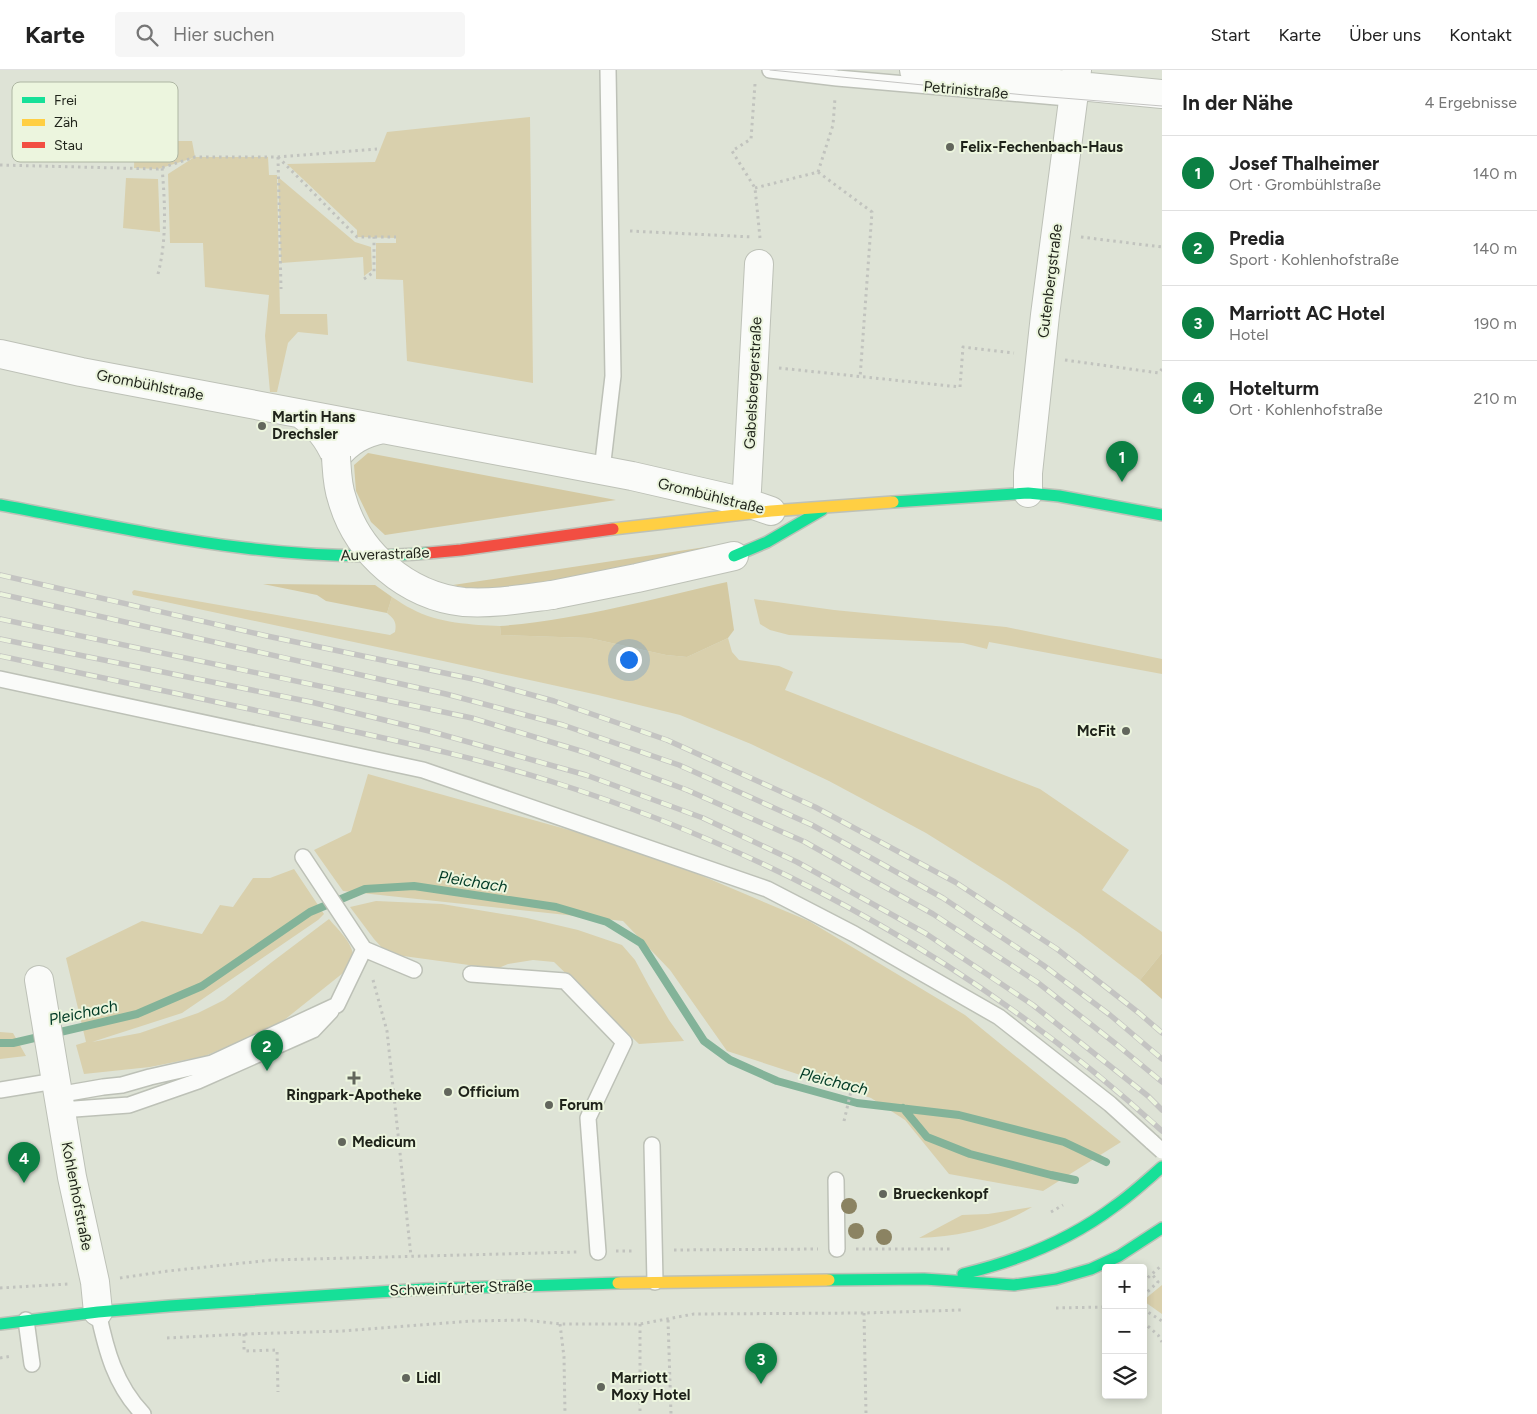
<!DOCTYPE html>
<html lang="de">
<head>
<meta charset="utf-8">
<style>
	body { margin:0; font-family:Figtree,sans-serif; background:#f6f6f6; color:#222 }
	.controls { position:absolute; right:15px; bottom:15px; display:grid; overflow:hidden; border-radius:5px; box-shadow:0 2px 8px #0003 }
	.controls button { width:45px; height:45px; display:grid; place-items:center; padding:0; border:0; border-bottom:1px solid #e0e0e0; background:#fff; color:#222; font:25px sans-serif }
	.you { position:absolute; left:628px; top:589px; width:18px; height:18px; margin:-12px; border:4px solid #fff; border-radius:50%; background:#1a73e8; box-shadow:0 0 0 8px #1a73e833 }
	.badge { display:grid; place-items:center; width:32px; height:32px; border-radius:50%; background:#0b8043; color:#fff; font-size:16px; font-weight:700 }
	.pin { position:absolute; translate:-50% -41px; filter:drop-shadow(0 1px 2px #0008) }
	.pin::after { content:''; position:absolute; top:26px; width:18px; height:15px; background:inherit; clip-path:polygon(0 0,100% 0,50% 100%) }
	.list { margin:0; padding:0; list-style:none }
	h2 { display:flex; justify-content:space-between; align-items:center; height:65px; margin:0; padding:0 20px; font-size:21px }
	h2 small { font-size:16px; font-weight:400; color:#767676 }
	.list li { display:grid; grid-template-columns:32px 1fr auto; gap:15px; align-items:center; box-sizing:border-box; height:75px; padding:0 20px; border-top:1px solid #e0e0e0 }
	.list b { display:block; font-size:19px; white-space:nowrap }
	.list p { margin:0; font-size:16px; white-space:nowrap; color:#767676 }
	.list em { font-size:16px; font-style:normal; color:#767676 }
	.icon { flex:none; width:28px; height:28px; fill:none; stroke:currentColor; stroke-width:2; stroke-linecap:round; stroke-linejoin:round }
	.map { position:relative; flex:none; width:1162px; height:1344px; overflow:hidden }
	header { display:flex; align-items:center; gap:30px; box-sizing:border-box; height:70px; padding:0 25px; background:#fff; border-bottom:1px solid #e0e0e0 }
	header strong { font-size:24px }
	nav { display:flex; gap:28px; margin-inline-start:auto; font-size:18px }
	.search { width:350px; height:45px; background:#f6f6f6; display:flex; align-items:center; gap:12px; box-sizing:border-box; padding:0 18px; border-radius:5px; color:#767676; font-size:19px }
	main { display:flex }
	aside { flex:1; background:#fff }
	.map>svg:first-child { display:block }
</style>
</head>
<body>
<header>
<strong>Karte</strong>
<div class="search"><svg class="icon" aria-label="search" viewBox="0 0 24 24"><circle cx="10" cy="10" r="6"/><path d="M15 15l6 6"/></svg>Hier suchen</div>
<nav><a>Start</a><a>Karte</a><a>Über uns</a><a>Kontakt</a></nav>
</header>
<main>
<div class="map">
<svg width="1162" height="1344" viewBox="0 0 1162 1344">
	<rect width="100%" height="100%" fill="#dee3d6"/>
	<path fill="#d9d0ad" d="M530,47L533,313L407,291L403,210L376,209V173H396V168L357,167V160L287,94L375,92L387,62Z
		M135,71H192L195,87H268L269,105H277L280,244H327L328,265L298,262L288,273L277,322H270L265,266L269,225L205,217L203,173H170L168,104L193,88L158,99L134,98Z
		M278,107L355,172L371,177L372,200L364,206L363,187L281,193Z
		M126,108L158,109L160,162L123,158Z
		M134,520L390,565L395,562C397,552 394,549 387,543L392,527C399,531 405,536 412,539C437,553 473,555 500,556L501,565L589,568L666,585L687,587L728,568L732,582L739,590L779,596L793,602L785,620L1040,719L1129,780L1102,820L1162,862V883L1140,910L1079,863L1006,813L926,763L829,711L751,674L680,645L598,625L443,591L133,525L132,522Z
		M754,529L834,540L1006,557L1162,589V604L989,572L987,579L963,573L789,565L770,560L760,554Z
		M368,704L641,780L809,851L965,945L1121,1072L1043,1121L949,1104L905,1050L871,1028L727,981L670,900L623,851L343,821L314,780L351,762Z
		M294,799L324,844L318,850L182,943L92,972L140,963L198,943L224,930L272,892L329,849C338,860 360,879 351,894C349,897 345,900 343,903L278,955L205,986L150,997L84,1004L76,975L86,972L66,888L142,851L202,864L220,835L233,837L253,808H270Z
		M376,831L442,834L527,848L578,860L622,875L635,890L649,916L669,950L684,971L639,974L554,892L533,890L508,894L494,900L479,899L469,895L396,885L385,881L374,869L350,837Z
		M0,962L13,963L26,986L0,989Z
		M1032,1137C998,1158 959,1167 919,1168L962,1145L988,1144Z
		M1162,1215V1244L1145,1232V1229Z"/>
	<path fill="#d4c9a2" d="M368,383L616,430L385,465L371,452L356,421L354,395Z
		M732,473L539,520L472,519L453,515Z
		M727,512L734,560L728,568L687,587L666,585L589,568L501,565L500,556C577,550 652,529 727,512Z
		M263,514L375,515L392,527L387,543L326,531L317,525Z
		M1162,883V929L1140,910Z"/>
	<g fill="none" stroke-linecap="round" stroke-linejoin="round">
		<path stroke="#83b399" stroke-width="8" d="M0,973H13L137,944L202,916L310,842L365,819L414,816L556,837L607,852L641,873L704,971L730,990L777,1011L857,1033L959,1045L1064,1072L1106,1092
			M903,1038L927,1067L970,1084L1051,1105L1075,1110"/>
		<g stroke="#bdc1b7" stroke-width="18">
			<path id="lane" d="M770,0L837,8L1079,29
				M602,400L613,306L608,0
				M0,609L423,700L767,819L854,864L999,947L1110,1034L1152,1072
				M303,787L364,879L414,900
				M471,904L565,911L624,972L588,1048L598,1182
				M0,1020L55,1011
				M57,1025L103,1017L122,1015L150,1007L212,993L337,935L364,879
				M61,1040L129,1035L198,1011L313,960L331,941
				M652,1075L655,1212
				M836,1110L837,1179
				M98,1242C106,1280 115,1315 143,1344
				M26,1250L32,1294"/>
		</g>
		<g stroke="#bdc1b7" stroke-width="30">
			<path id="street" d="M914,0L1162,24
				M0,284L81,302L632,406L745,432L771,441
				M301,344C318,356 328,368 336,387C349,371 363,363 383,359
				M1028,423V403L1045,245L1077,0
				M745,432L747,420L759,194
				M552,525L637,508L734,486
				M39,910L72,1107L95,1212L98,1242"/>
		</g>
		<g stroke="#bdc1b7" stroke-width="14">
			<path id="fast" d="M893,432L1028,423L1059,426L1162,445
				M0,435C141,461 283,496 428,483
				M734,486L767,472L822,440
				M963,1204C1017,1191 1070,1170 1115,1136C1132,1124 1147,1110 1162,1097
				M829,1210L924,1209L1014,1215L1056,1209L1091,1199L1119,1186L1162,1158
				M0,1254L98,1242L169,1236L424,1219L618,1213"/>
		</g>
		<g stroke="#bdc1b7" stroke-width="14">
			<path id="slow" d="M613,459L771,441L893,432
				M618,1213L829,1210"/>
		</g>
		<g stroke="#bdc1b7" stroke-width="14">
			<path id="jam" d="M428,483L461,480L613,459"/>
		</g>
		<path stroke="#c1c3be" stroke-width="3" stroke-dasharray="2.5 4" stroke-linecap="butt" d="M755,14L751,69L732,81L755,118L760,168
			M278,87L357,167H396
			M278,87L281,219
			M0,95L158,99L195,87H278L377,79
			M818,102L872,142L860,308
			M755,118L818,102L833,55L835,28
			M630,161L753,167
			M1081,167L1162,177
			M158,204C167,169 165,133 162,97
			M364,209L374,202V167
			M1065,290L1159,303L1162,299
			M779,298L960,317L963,277L1014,283
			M373,910L387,961L411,1186
			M844,1051L852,1017
			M1051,1142L1063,1135
			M856,1179H953
			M674,1180L818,1179
			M616,1181H635
			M120,1208L168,1201L272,1190L578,1182
			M1143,1212L1162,1195
			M0,1218L69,1214
			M1143,1226L1158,1212L1152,1204
			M1056,1238L1106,1237
			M1143,1239L1162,1251
			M864,1243L866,1344
			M668,1250L671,1344
			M1143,1252L1158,1265L1162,1272
			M560,1254L564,1287L565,1344
			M640,1254V1344
			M244,1264V1281L277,1280L278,1322
			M167,1268L244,1264L343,1261L472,1251L525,1250L560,1254H640L694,1244L864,1243L962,1240
			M0,1288L12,1286"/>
		<use href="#lane" stroke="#fafbf9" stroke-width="15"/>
		<use href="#street" stroke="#fafbf9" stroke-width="28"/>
		<use href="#fast" stroke="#16e098" stroke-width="11"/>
		<use href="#slow" stroke="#ffcf43" stroke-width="11"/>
		<use href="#jam" stroke="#f24e42" stroke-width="11"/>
		<path stroke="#c4c4c2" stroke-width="1" d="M770,0L1025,25L1162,36"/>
		<g stroke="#c4c4c2" stroke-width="5.5">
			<path id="rail" d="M0,505L267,566L478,610L554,631L667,670L815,737L955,812L1057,879L1139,943L1162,963
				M0,524L446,624L563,655L679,695L812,755L943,828L1043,895L1110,945L1162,989
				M0,549L472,648L584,682L687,720L805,772L933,844L1037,912L1116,974L1162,1012
				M0,569L311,632L429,661L586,705L703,748L797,792L925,863L1033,935L1148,1026L1162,1040
				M0,586C107,609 213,631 320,654C397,671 474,687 550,711C776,782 987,900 1162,1061"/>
		</g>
		<use href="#rail" stroke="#ecf5de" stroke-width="4" stroke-dasharray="11" stroke-linecap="butt"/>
		<g stroke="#bdc1b7" stroke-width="18" stroke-linecap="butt">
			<path id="lane-bridge" d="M1152,1072L1162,1081"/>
		</g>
		<g stroke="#bdc1b7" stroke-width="30" stroke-linecap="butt">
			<path id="street-bridge" d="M336,387C337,401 337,415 342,429C357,483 407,526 464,532C493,534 522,529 552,525"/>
		</g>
		<use href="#lane-bridge" stroke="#fafbf9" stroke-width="15"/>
		<use href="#street-bridge" stroke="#fafbf9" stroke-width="28"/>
	</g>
	<g fill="#8b8362">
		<circle cx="849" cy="1136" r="8"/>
		<circle cx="856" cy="1161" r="8"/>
		<circle cx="884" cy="1167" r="8"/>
	</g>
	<g fill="#62665c" stroke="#ecf5de" stroke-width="2">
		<circle cx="950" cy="77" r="5"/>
		<circle cx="262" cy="356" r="5"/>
		<circle cx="1126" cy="661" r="5"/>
		<path d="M351.5 1000.5h5v5h5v5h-5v5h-5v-5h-5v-5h5z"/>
		<circle cx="448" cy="1022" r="5"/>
		<circle cx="549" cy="1035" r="5"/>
		<circle cx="342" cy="1072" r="5"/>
		<circle cx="883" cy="1124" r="5"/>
		<circle cx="406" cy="1308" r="5"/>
		<circle cx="601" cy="1317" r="5"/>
	</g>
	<g text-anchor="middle" stroke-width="4" stroke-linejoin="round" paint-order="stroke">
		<g font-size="15" fill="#1f231a" stroke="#ecf5de">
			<text transform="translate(966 20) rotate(5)" y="5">Petrinistraße</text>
			<text transform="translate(1050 211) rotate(-83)" y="5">Gutenbergstraße</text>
			<text transform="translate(753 313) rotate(-87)" y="5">Gabelsbergerstraße</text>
			<text transform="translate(150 315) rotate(11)" y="5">Grombühlstraße</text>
			<text transform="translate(711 426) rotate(14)" y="5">Grombühlstraße</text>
			<text transform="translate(385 484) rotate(-2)" y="5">Auverastraße</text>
			<text transform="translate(77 1126) rotate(79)" y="5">Kohlenhofstraße</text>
			<text transform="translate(461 1218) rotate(-2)" y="5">Schweinfurter Straße</text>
		</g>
		<g font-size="15" font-weight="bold" fill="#1f231a" stroke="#ecf5de" text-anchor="start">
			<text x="960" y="82">Felix-Fechenbach-Haus</text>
			<text x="272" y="352">Martin Hans<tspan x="272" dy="17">Drechsler</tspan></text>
			<text x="1116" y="666" text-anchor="end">McFit</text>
			<text x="458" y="1027">Officium</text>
			<text x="354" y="1030" text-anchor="middle">Ringpark-Apotheke</text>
			<text x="559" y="1040">Forum</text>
			<text x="352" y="1077">Medicum</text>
			<text x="893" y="1129">Brueckenkopf</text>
			<text x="416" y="1313">Lidl</text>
			<text x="611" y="1313">Marriott<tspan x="611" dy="17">Moxy Hotel</tspan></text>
		</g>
		<g font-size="16" font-style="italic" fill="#003a25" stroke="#ecf5de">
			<text transform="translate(473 811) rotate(9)" y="6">Pleichach</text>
			<text transform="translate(83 942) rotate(-12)" y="6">Pleichach</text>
			<text transform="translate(834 1011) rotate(14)" y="6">Pleichach</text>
		</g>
	</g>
	<rect x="12" y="12" width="166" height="80" rx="8" fill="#ecf5de" stroke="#aeb6a3" stroke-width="1"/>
	<rect x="22" y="27" width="23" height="6" fill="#16e098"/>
	<rect x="22" y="49" width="23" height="7" fill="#ffcf43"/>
	<rect x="22" y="72" width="23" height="6" fill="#f24e42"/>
	<g font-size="14" fill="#1f231a">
		<text x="54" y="35">Frei</text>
		<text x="54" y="57">Zäh</text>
		<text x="54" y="80">Stau</text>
	</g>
</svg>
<div class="controls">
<button>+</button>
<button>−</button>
<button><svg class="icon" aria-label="layers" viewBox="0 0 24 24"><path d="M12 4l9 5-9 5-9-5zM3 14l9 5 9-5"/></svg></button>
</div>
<div class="you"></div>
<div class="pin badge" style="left:1122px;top:412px">1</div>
<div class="pin badge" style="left:267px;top:1001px">2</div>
<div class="pin badge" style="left:761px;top:1314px">3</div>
<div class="pin badge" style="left:24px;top:1113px">4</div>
</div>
<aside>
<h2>In der Nähe<small>4 Ergebnisse</small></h2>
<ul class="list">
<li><span class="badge">1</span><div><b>Josef Thalheimer</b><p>Ort · Grombühlstraße</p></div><em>140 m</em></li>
<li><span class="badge">2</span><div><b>Predia</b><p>Sport · Kohlenhofstraße</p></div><em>140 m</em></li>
<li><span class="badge">3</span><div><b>Marriott AC Hotel</b><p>Hotel</p></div><em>190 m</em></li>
<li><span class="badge">4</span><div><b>Hotelturm</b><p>Ort · Kohlenhofstraße</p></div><em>210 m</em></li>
</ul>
</aside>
</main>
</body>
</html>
